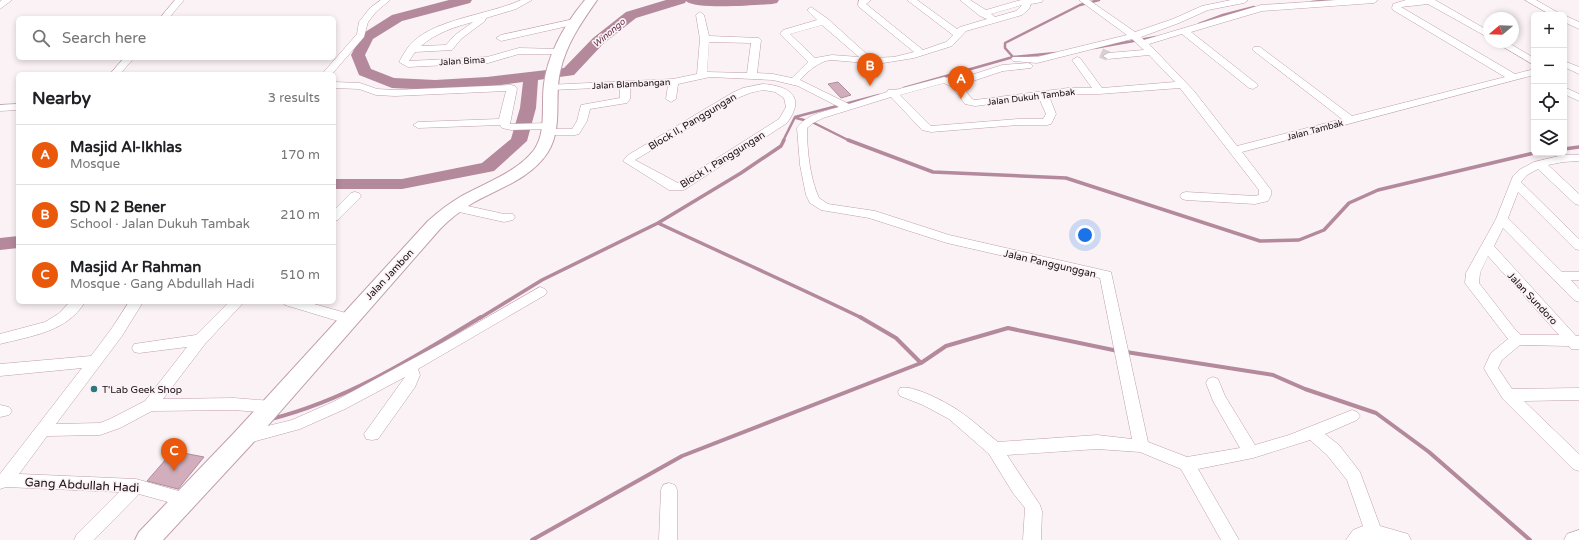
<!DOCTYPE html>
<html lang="en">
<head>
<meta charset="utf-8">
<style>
	body { margin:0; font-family:"Varela Round",sans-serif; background:#f2f2f2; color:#202124 }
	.controls { position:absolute; right:12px; top:12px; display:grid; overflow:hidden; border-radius:6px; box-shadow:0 2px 6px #0003 }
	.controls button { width:36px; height:36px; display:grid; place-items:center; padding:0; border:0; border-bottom:1px solid #e0e0e0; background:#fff; color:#202124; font:20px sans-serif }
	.compass { position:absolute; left:1483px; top:12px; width:36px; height:36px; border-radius:50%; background:#fff; box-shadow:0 2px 6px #0003; rotate:251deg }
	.you { position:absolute; left:1085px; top:235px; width:14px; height:14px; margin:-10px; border:3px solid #fff; border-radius:50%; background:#1a73e8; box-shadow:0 0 0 6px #1a73e833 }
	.badge { display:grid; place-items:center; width:26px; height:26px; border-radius:50%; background:#ea580c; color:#fff; font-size:13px; font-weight:700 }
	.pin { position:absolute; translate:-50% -33px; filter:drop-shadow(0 1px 2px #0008) }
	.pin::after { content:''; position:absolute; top:21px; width:14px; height:12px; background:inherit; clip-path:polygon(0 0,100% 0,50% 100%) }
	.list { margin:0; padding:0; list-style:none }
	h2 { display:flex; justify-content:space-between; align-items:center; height:52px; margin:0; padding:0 16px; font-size:17px }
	h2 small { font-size:13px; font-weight:400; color:#757577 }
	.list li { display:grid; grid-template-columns:26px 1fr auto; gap:12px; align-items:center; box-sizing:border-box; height:60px; padding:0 16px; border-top:1px solid #e0e0e0 }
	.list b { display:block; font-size:15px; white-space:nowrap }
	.list p { margin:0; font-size:13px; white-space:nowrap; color:#757577 }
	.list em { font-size:13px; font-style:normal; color:#757577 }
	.icon { flex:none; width:22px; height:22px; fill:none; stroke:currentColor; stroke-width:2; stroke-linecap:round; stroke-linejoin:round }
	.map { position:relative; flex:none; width:1579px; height:540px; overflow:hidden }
	.search { position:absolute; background:#fff; box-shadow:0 2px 6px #0003; left:16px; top:16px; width:320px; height:44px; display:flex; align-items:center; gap:10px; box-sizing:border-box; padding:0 14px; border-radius:6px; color:#757577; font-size:15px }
	.panel { position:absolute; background:#fff; box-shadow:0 2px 6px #0003; left:16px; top:72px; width:320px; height:232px; border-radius:6px }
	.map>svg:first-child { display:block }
</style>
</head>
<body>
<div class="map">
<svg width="1579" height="540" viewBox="0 0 1579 540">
	<rect width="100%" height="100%" fill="#faf2f5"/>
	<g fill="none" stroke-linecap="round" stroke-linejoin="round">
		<path stroke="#b3899b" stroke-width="2.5" d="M1312,2L1331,0
			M1199,24L1223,15L1254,7
			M1094,48L1156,37
			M1013,57L1005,48V43L1080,5L1099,0
			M904,88L1013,57L1056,53
			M795,117L879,95
			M796,118L804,120
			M814,123L850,141
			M783,141L795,117"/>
		<path stroke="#b3899b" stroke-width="3.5" d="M848,140L933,172L1066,178L1260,241L1299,240L1324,230L1349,203L1378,190L1534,153
			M1564,149L1579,147
			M658,223C726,255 794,285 862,318
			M480,318L542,280L658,223L741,173L781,146L784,140"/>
		<path stroke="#b3899b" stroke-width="4" d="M1126,352L1273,375L1305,389L1376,413L1429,452L1530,540
			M921,363L946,346L1008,328L1118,351
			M271,419C347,400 415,357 481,317
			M532,540L682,456L921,363L896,338L860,317"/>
		<path fill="#b3899b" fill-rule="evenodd" d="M449,0H472L470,3L402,21L373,39L365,55L371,69L394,78L435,80L487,77L564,68L593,38L626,12L666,0H779L777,3L772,4C757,5 695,10 686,1L685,3L636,18L603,44L574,75L538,80L536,108L527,141L494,171L402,189H334V179H402L482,163L511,139L520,108L523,82L487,87L435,90L392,88L359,75L351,55L362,34L392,15Z
			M18,236V248L0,250V238Z"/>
	</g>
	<path fill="#d2aebd" stroke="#af8d9c" d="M838,82L851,95L841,98L828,84Z
		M173,451L204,457L178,489L147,481Z"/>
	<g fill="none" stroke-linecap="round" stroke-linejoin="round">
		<path stroke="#d8d0d3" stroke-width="10" stroke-dasharray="10 5" stroke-linecap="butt" d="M1101,53L1108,56"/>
		<g stroke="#c19ead" stroke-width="1">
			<path id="street" d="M2,0H12L0,9V2Z
				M175,0H184L169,18H160Z
				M381,0H390L376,12L368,22L364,37L332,74H322L357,34L359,22L370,8Z
				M521,0H532L516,9L486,18L485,21L461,39L452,50L415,52L409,61L487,57L519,48L559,49L564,52L562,54H519L488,63L408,67L399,62C402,57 405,51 409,46C431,19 489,15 521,0ZM473,22L455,35L446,45L421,46C436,33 454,27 473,22Z
				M859,0H871L866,4L923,50L946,42L953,35L907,0H917L957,29L960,27L987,19L980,16L960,0H970L986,10L1021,0H1043L1042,2L1031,4L1029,9L1022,15L966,31L952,46L914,58L877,64L832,60L825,61C814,66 807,72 800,80L849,104L887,92L888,90H895L944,77L956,80L1002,65L1028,63L1031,64L1033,66L1031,68L1003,71L961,85L972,99L975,100L1068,88H1092L1072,60L1077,57L1080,58L1102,88L1175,82L1149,55L1108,59L1103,56L1108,53L1144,50L1132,39L1037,63L1013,61L1011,59L1013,57H1037L1127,35L1079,0H1089L1135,32L1173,19L1202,6L1231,0H1248L1244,3L1208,10L1179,23L1141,37L1144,40L1261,5L1337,0H1378L1374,3L1262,11L1191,32L1257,84L1258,86L1253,89L1249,88L1182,34L1149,44L1194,91L1237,146L1342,119L1254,51L1252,49L1254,47H1260L1352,116L1505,77L1393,10L1392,8L1393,4L1406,0H1435L1489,31V38L1428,4L1401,7L1515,74L1534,69V75L1242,152L1271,190V195L1268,201L1255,204L1186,200L1182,199L1180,196L1182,193L1186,192L1255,196L1259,195V190L1180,88L1099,94H1068L1049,96L1056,114L1051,124L1047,125H1018L931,132L922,130L891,97L823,118L813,123L807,128C807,151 810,178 819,198L828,204L875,211L949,235L1111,272L1148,442L1187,457L1240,448L1213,401L1206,383L1208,379L1213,377L1218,379L1225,396L1255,445L1289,435L1352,410L1357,412L1360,416L1357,420L1325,434L1339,445L1360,472L1380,526L1408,534L1411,540H1346L1353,530L1363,526L1347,480L1327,455L1310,440L1253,458L1198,469L1239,540H1221L1181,469L1140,452L1097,449L1007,455L1040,505L1042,511L1041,540H1023L1025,508L1013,493L989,454L949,419L923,405L900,396L898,392L900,388C912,384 948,403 959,411C973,420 985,432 998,442L1097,435L1132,439L1100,278L947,243L869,218L821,210L810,203L806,195L800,165L797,128C807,114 823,112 839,107L798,86L773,80L710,77L678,84L676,99L671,102L666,99L668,85L630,87V99L627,103L590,109L587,121L579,134L575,135H549L544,132L547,129L511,130L502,128L500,125L418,128L413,125L418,122L499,119L506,91L395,96L376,95L359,89L334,88V82L360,83L377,89L395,90L511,85L515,86L517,89L510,124L549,123L554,126L551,129H572L577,121L581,105L620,98V87L551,90L546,87L547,85L673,79L697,74L700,39L696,15L700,12L704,15L709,36L759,38L761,40L757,73L773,74L792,78L808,62L780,34L783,30L817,20L807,10L811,7L828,19L871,58L894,57L914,52L859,7L858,5ZM1022,5L1016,11L995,17L991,14ZM822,25L859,57L832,55L815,58L790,34ZM709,42L751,43L747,73L707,72ZM944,83L952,87L965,104L975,106L1039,98L1046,114L1043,119H1018L931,126L900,95Z
				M1525,0H1536L1562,15H1551Z
				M1564,15L1579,22V29L1564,22Z
				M574,19L577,20L579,22L577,24L501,41L496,38L501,35Z
				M1495,42H1507L1534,58V65Z
				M124,58H134L120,74H110Z
				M1564,61L1579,67V74L1564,67Z
				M763,84C790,86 806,97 787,123L684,190H669L623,161L628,155L732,93L743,88ZM763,90L775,92L784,98L786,107L779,119L678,183L635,160L740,97L750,93Z
				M1564,87L1579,94V101L1564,94Z
				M18,104V110L0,111V105Z
				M1563,155H1579V161L1563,162L1548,165L1579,194V205L1575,204L1538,169L1527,175L1521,182L1579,239V250L1575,249L1518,192L1508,218L1562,272H1579V280H1571L1579,289V302L1574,300L1503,228L1494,246L1576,336H1579V349H1571L1569,346L1520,345L1502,360L1498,368L1512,389L1579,388V400L1524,401L1579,454V471L1573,469L1503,399L1486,372L1484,368L1491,353L1508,339L1465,283L1466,273L1496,219L1513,176L1519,170L1534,162ZM1488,256L1559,335H1521L1514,328L1479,283L1480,273Z
				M355,192L359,193L361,196L359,199L338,220L334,221V210L351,193Z
				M454,203L504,214H513L515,217L513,220L504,222L450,210L448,207L450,204Z
				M540,287L545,289L547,292L545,295L418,369L420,375L415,387L378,439L372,440L366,439L364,434L405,377L345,409L300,429L245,444L239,443L237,438L239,433L292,420L335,401L444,342Z
				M70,302H85C67,332 31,336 0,344V334L45,322L58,314Z
				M129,302H143L122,336L56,424L100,423L110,419L145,401L187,347L139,353L134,352L132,348L134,344L196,335L229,302H244L205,344L163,399L234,398L271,401L276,403L279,407L276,411L271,413L234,410L152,411L120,428L100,435L47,436L19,474L136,479L186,493L192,495L194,500L192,505L186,507L139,494L94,540H74L77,534L119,492L6,487L0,489V474L82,368L0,376V364L91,356L112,328Z
				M283,302H307L353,315L355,319L353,323L348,324L285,305Z
				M0,405L9,407L12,411L9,415L0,417Z
				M669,483L675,485L677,490V540H659L661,490L663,485Z
				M1579,530V540H1564L1567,534Z"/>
		</g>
		<g stroke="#c19ead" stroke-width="2">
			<path id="secondary" d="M585,0H597C581,23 566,44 560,72C554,98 563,128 548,152C531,179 497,189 471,204C460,211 450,219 440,229L250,446L163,540H135L139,532L234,433L428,221C438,212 448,204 460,197C485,183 516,173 534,150C547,132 541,105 544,84C548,53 565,24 585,0Z"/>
		</g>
		<use href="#street" fill="#fff" fill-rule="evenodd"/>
		<use href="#secondary" fill="#fff" fill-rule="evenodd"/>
	</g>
	<circle fill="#2d767b" stroke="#faf2f5" stroke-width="1.5" cx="94" cy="389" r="4"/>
	<g text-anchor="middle" stroke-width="3.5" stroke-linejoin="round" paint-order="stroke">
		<g font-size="9" font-style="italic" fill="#5e2843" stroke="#faf2f5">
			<text transform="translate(609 33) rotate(-40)" y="3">Winongo</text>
		</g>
		<g font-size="9" fill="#180c12" stroke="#faf2f5">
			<text transform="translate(462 61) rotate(-3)" y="3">Jalan Bima</text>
			<text transform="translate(631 84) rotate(-3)" y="3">Jalan Blambangan</text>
			<text transform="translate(1031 97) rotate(-7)" y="3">Jalan Dukuh Tambak</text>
			<text transform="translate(1315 130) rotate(-15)" y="3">Jalan Tambak</text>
		</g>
		<g font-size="10" fill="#180c12" stroke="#faf2f5">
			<text transform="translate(692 121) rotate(-31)" y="4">Block II, Panggungan</text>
			<text transform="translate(722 159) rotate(-32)" y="4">Block I, Panggungan</text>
			<text transform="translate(1050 263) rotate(13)" y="4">Jalan Panggunggan</text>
			<text transform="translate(389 274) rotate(-47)" y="4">Jalan Jambon</text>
			<text transform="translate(1533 298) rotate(47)" y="4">Jalan Sundoro</text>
		</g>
		<g font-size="10" fill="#180c12" stroke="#faf2f5" text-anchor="start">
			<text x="102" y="393">T'Lab Geek Shop</text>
		</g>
		<g font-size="12" fill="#180c12" stroke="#faf2f5">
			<text transform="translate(82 485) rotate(3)" y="4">Gang Abdullah Hadi</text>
		</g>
	</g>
</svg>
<div class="controls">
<button>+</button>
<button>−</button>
<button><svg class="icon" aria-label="locate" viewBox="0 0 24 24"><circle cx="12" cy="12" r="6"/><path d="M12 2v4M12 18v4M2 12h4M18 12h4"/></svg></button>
<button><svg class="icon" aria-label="layers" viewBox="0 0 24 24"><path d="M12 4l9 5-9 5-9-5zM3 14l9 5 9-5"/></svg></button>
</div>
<svg class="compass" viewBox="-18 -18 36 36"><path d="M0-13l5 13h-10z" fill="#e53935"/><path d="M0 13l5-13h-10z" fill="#757577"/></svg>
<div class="you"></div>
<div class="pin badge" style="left:961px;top:99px">A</div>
<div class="pin badge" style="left:870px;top:86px">B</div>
<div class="pin badge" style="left:174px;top:471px">C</div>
<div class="search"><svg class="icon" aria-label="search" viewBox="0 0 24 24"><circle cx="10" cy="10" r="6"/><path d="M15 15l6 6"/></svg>Search here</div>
<section class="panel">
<h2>Nearby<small>3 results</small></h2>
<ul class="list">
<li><span class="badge">A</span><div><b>Masjid Al-Ikhlas</b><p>Mosque</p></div><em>170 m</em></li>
<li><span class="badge">B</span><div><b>SD N 2 Bener</b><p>School · Jalan Dukuh Tambak</p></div><em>210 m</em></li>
<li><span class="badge">C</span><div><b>Masjid Ar Rahman</b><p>Mosque · Gang Abdullah Hadi</p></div><em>510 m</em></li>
</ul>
</section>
</div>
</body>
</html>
